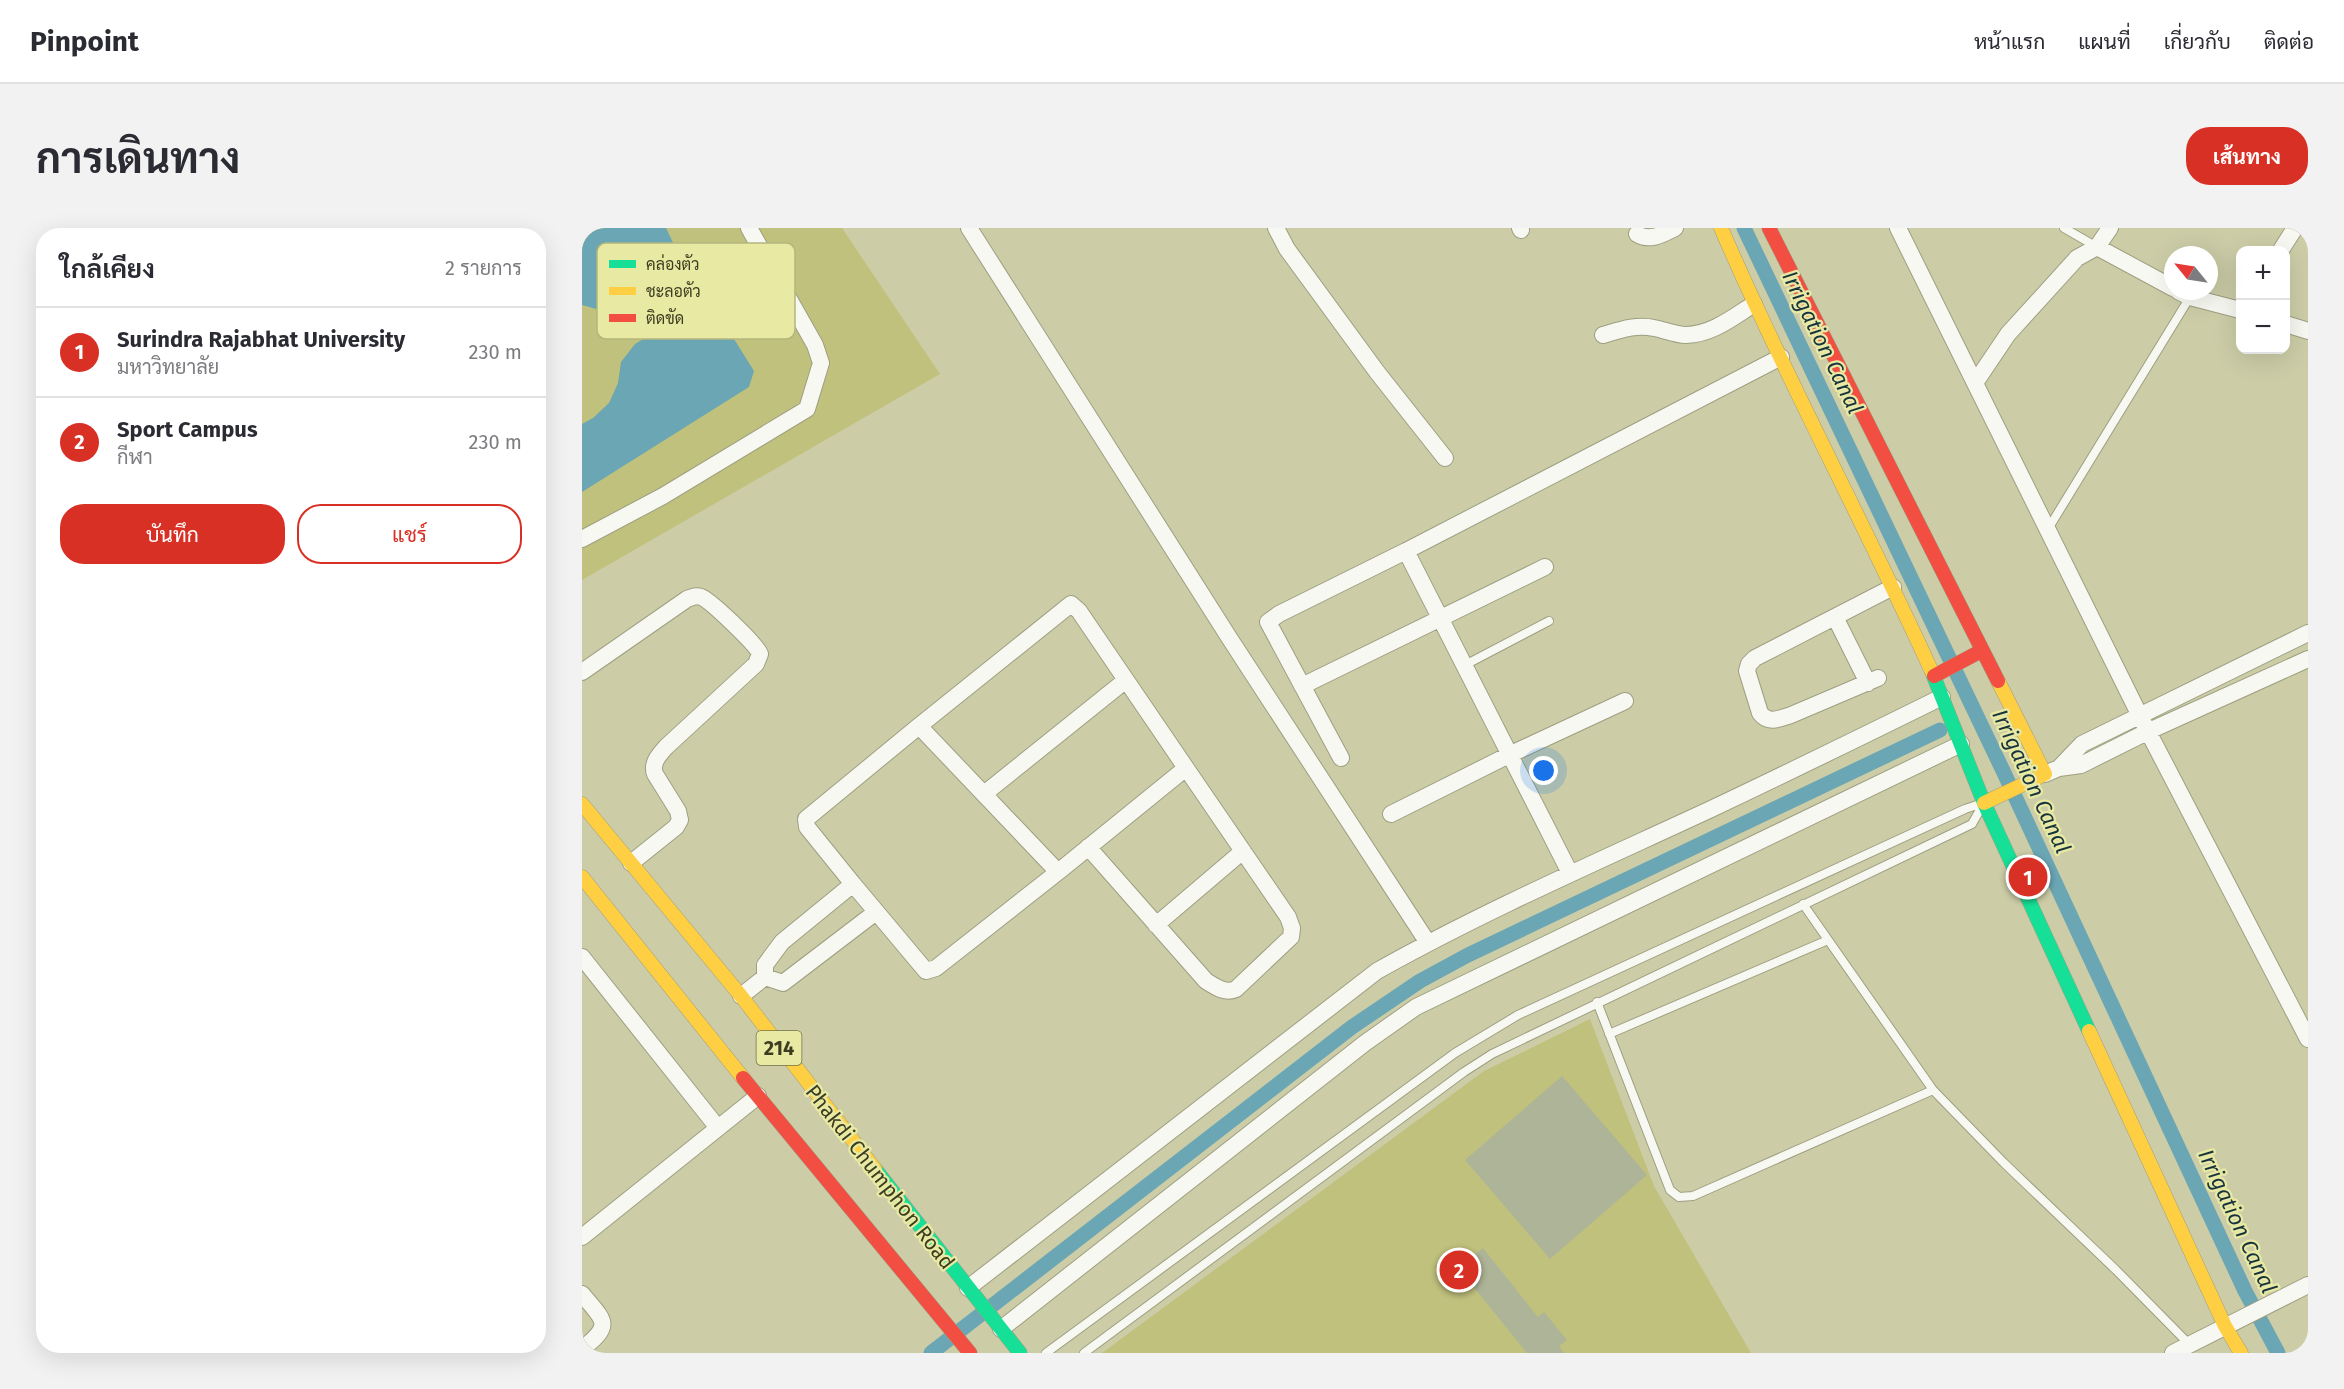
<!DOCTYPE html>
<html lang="th">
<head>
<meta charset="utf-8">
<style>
	body { margin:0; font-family:"Fira Sans",Sarabun,sans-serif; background:#f2f2f3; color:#2b2b33 }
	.controls { position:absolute; right:18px; top:18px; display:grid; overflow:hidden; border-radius:12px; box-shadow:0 6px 24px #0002 }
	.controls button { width:54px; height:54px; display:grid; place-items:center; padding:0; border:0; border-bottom:2px solid #e1e1e2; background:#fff; color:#2b2b33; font:30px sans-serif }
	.compass { position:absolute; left:1582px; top:18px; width:54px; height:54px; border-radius:50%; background:#fff; box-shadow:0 6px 24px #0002; rotate:300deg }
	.you { position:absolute; left:962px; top:543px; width:21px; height:21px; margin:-15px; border:4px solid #fff; border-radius:50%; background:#1a73e8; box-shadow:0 0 0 9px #1a73e833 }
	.badge { display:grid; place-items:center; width:39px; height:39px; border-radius:50%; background:#d93025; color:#fff; font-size:20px; font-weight:700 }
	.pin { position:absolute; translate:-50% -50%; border:3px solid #fff; box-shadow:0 2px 6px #0006 }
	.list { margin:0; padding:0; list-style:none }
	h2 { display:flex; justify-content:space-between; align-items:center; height:78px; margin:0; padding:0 24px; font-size:26px }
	h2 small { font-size:20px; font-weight:400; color:#7c7c81 }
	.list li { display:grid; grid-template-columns:39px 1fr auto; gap:18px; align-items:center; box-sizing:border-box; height:90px; padding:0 24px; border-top:2px solid #e1e1e2 }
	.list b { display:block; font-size:22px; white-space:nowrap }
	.list p { margin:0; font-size:20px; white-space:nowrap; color:#7c7c81 }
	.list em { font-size:20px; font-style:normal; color:#7c7c81 }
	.actions { display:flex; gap:12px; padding:18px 24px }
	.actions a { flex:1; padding:14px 0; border:2px solid #d93025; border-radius:24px; text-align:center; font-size:21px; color:#d93025 }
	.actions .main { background:#d93025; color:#fff }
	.map { position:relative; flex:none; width:1726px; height:1125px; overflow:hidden; border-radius:24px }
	header { display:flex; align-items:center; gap:36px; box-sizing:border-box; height:84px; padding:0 30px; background:#fff; border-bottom:2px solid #e1e1e2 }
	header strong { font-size:28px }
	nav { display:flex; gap:33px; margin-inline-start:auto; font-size:21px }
	.intro { display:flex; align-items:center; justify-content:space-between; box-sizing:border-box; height:144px; padding:0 36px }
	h1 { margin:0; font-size:42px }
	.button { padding:15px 27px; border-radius:24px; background:#d93025; color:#fff; font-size:21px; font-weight:700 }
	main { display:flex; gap:36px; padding:0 36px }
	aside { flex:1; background:#fff; border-radius:24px; box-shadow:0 6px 24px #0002 }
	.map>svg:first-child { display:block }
</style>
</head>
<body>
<header>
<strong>Pinpoint</strong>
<nav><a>หน้าแรก</a><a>แผนที่</a><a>เกี่ยวกับ</a><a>ติดต่อ</a></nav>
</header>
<div class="intro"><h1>การเดินทาง</h1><a class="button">เส้นทาง</a></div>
<main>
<aside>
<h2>ใกล้เคียง<small>2 รายการ</small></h2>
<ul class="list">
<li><span class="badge">1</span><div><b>Surindra Rajabhat University</b><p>มหาวิทยาลัย</p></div><em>230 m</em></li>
<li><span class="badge">2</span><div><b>Sport Campus</b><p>กีฬา</p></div><em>230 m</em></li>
</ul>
<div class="actions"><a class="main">บันทึก</a><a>แชร์</a></div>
</aside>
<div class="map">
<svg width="1726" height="1125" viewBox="0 0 1726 1125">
	<rect width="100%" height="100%" fill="#cccda7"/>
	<path fill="#c0c17d" d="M0,0H260L358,146L0,352Z
		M1008,791L1072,958L1169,1125H520L902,843Z"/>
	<path fill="#6ba6b4" d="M0,0H84L104,41L25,84L0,77Z
		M127,71L172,143L167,159L0,264V196L11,190L27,175L36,155L39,134L53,116Z"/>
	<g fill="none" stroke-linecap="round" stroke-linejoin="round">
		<path stroke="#6ba6b4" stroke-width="15" d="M1162,0L1424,549L1663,1063L1696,1125
			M349,1125L770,799L838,753L886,727L1358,502"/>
	</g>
	<path fill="#aeb497" d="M980,848L1065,947L968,1031L883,932Z
		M901,1020L956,1089L962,1084L985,1112L977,1118L982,1125H945L876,1040Z"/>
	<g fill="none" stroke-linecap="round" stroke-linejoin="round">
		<g stroke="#9e9f81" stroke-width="10">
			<path id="lane" d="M1482,0L1515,19
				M1466,301L1608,69
				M883,437L967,393
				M1221,676L1351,862L1422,935L1534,1042L1608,1117
				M1015,774L1088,962L1097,969L1111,968L1351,862
				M1027,806L1246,712
				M464,1125L873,825L936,787L1383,581L1401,575
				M502,1125L882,844L910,826L1390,596L1399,580"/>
		</g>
		<g stroke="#9e9f81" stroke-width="18">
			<path id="street" d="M387,0L648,411L846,715
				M694,0L705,21L795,144L863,230
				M938,0L939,2
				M1316,0L1558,488L1726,811
				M1055,6C1068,14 1081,6 1093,0
				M1515,19L1528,0
				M1699,22L1713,0
				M1596,63L1608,69L1658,82
				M1704,96L1726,103
				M1021,107C1038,102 1054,96 1072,100C1083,102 1093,107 1104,107C1131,106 1151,89 1172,76
				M1393,155L1426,106L1495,30L1515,19L1591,60
				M0,311L81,268L225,181L239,135L233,117L167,0
				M1253,389L1286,455
				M0,444L105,371C110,369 114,367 119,369C128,372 175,417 178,426L174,436L84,519C77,527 69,535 73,546L96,583L98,592L94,599L49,635
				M1296,450L1209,487C1197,491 1186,496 1178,485L1165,443L1167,436L1173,430L1311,359
				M720,458L963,339
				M337,498L489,376L497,383L604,540L476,644
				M759,530L686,394L697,386L824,323
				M1477,540L1500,516L1726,405
				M1463,546L1477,540L1499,537L1567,503L1726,431
				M402,566L544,452
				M809,586L929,526L1043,473
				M506,619L624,753C634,759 643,766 654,761L709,709L710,700L706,689L604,540
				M988,645L824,323L1199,129
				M574,697L661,623
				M0,729L136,900
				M183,749L201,755L294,684
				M159,768L183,749V737L200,714L271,656L225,599L224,591L337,498L476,644L354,740L344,743L271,656
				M0,1009L176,868
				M386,1060L795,743C902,683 1015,634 1127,582C1205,545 1283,507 1360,469
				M0,1066C22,1093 32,1096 0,1121
				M419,1101L783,815L834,779L1379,516
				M1591,1125L1726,1057"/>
		</g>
		<g stroke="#9e9f81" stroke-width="15">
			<path id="fast" d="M1350,444L1402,575L1507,803
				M293,941L438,1125"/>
		</g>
		<g stroke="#9e9f81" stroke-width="15">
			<path id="slow" d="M1139,0C1204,150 1282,295 1350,444
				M1402,575L1463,546L1416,453
				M0,576L159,768L293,941
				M0,649L161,850
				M1507,803L1643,1098L1659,1125"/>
		</g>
		<g stroke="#9e9f81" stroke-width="15">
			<path id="jam" d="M1187,0L1416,453
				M1352,448L1399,423
				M161,850L388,1125"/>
		</g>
		<use href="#lane" stroke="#f7f8f2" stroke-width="8"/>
		<use href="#street" stroke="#f7f8f2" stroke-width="16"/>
		<use href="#fast" stroke="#16e098" stroke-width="14"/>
		<use href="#slow" stroke="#ffcf43" stroke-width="14"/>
		<use href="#jam" stroke="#f24e42" stroke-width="14"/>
	</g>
	<g text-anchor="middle" stroke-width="4.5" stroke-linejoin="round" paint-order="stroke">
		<rect fill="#e8eaa4" stroke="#707148" stroke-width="1.5" x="174.5" y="803" width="45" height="34" rx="4.5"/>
		<g font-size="20" font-weight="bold" fill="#3c3d20">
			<text x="197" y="827">214</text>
		</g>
		<g font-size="21" fill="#3c3d20" stroke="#e8eaa4">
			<text transform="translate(298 949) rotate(52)" y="7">Phakdi Chumphon Road</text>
		</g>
		<g font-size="22" font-style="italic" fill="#19333e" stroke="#e8eaa4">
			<text transform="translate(1241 114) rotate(64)" y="8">Irrigation Canal</text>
			<text transform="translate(1450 553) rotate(65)" y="8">Irrigation Canal</text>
			<text transform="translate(1656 993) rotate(65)" y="8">Irrigation Canal</text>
		</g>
	</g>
	<rect x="15" y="15" width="198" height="96" rx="9" fill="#e8eaa4" stroke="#b4b67c" stroke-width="1.5"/>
	<rect x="27" y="32" width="27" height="8" fill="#16e098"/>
	<rect x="27" y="59" width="27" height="8" fill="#ffcf43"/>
	<rect x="27" y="86" width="27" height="8" fill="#f24e42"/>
	<g font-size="16" fill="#3c3d20">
		<text x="64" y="42">คล่องตัว</text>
		<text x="64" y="69">ชะลอตัว</text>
		<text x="64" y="96">ติดขัด</text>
	</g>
</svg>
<div class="controls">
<button>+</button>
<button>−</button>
</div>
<svg class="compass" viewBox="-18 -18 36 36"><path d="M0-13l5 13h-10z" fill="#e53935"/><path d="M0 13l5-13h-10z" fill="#7c7c81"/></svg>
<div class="you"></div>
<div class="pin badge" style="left:1446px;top:649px">1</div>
<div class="pin badge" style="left:877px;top:1042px">2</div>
</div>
</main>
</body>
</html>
